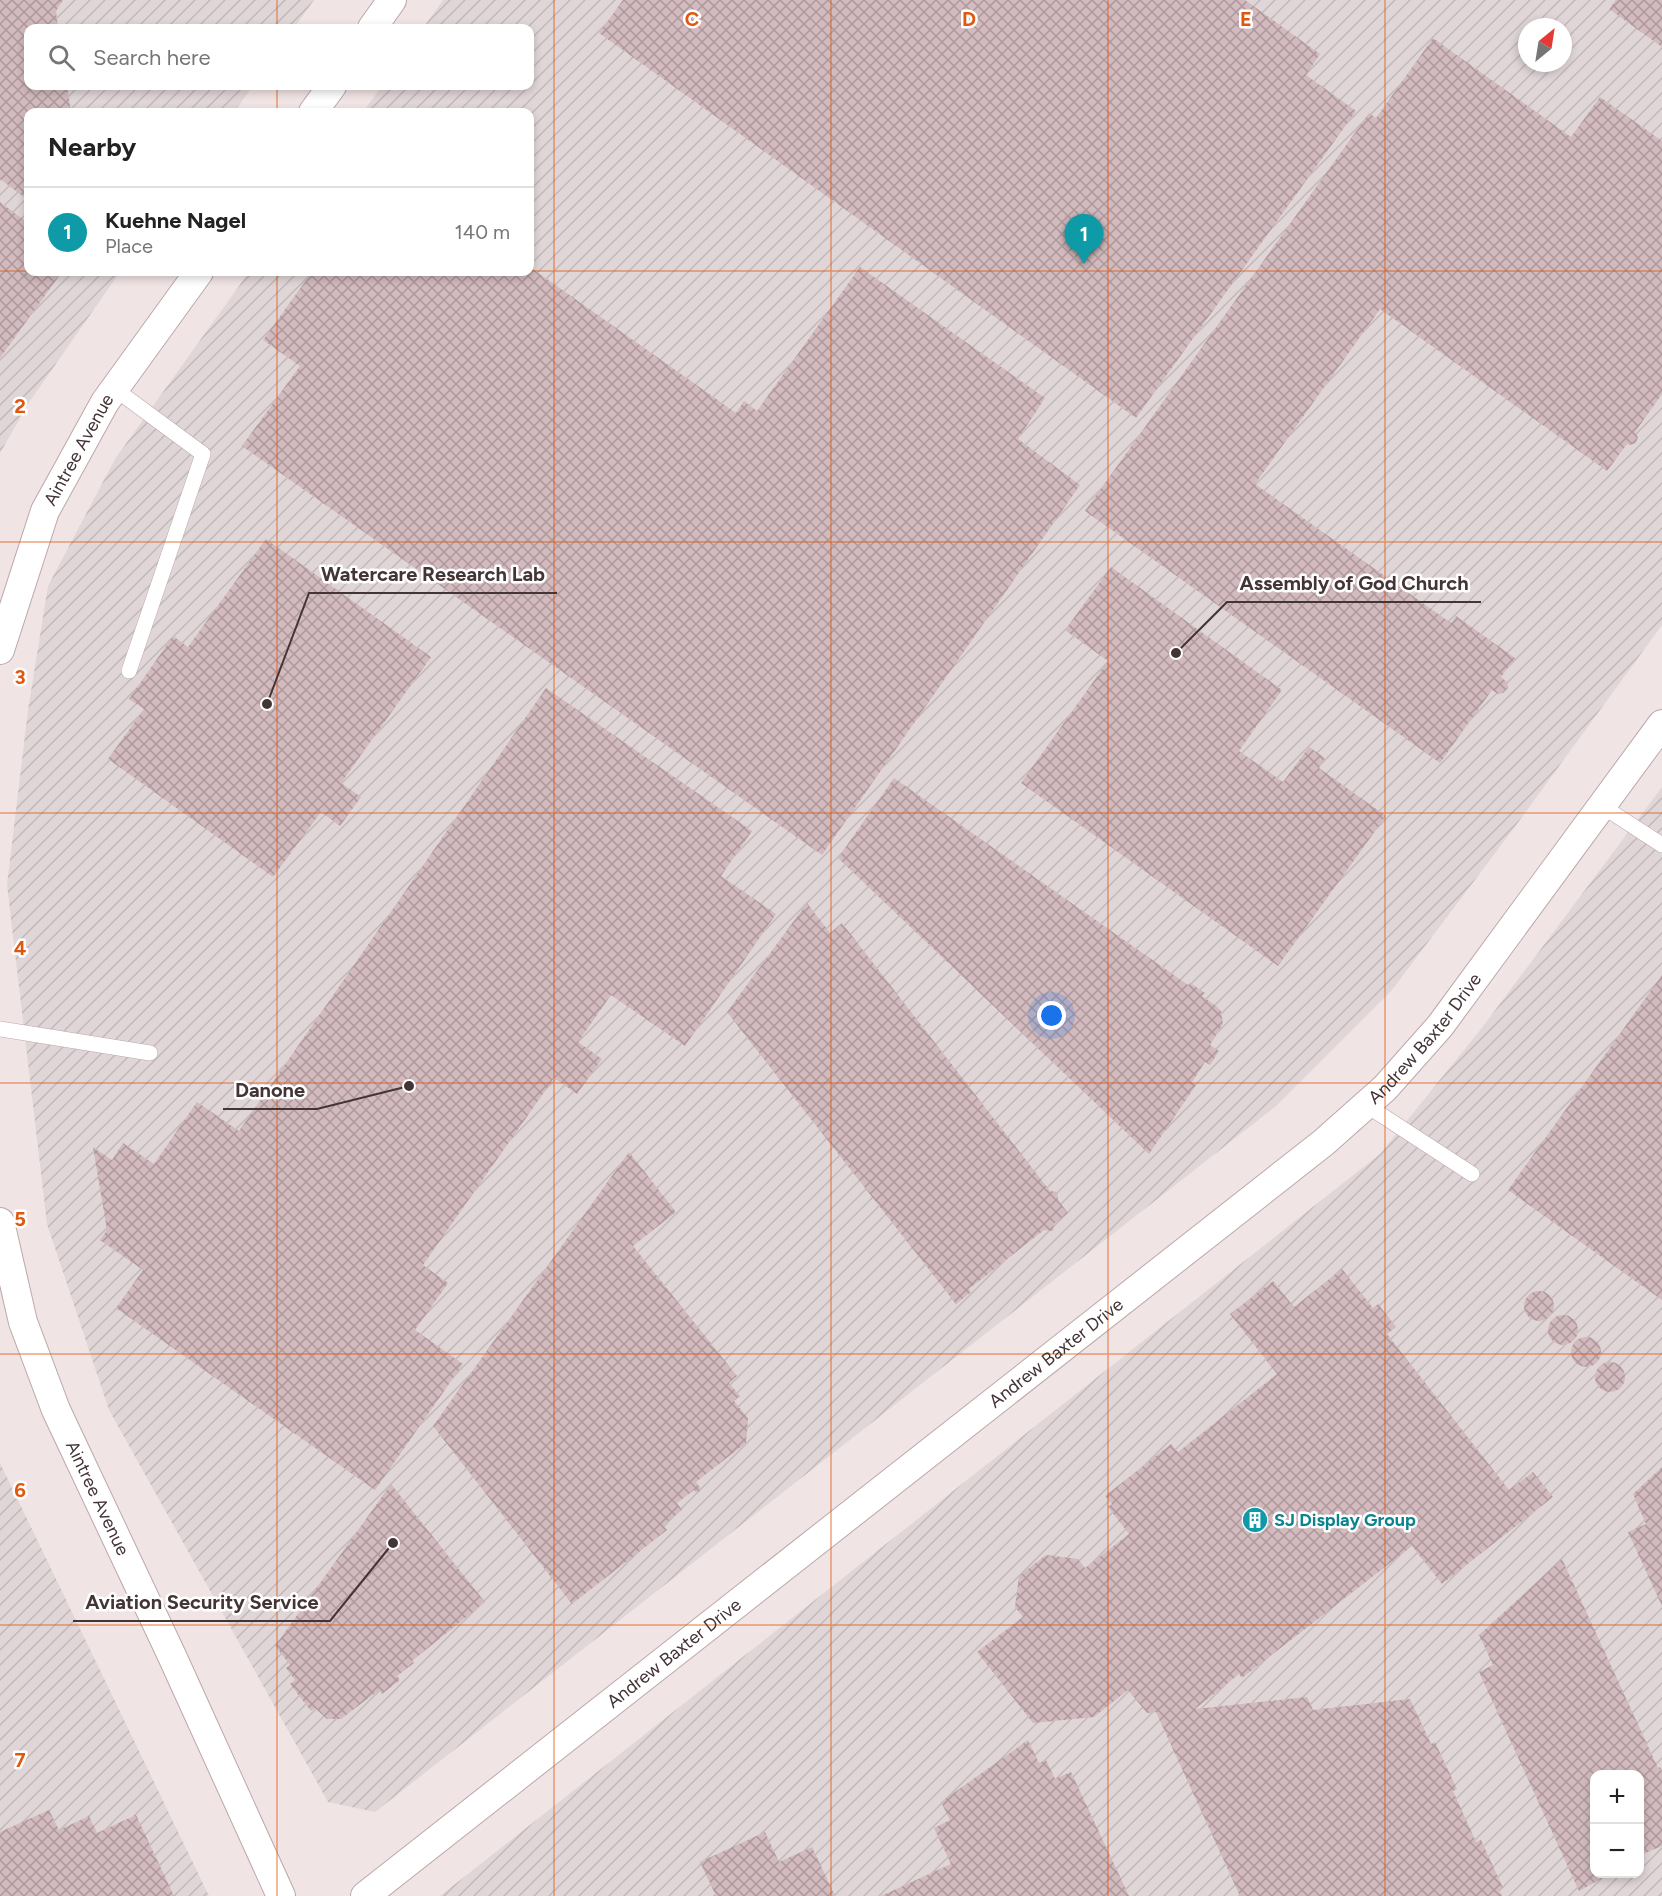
<!DOCTYPE html>
<html lang="en">
<head>
<meta charset="utf-8">
<style>
	body { margin:0; font-family:Figtree,sans-serif; background:#f6f6f6; color:#222 }
	.controls { position:absolute; right:18px; bottom:18px; display:grid; overflow:hidden; border-radius:12px; box-shadow:0 3px 9px #0003 }
	.controls button { width:54px; height:54px; display:grid; place-items:center; padding:0; border:0; border-bottom:2px solid #e0e0e0; background:#fff; color:#222; font:30px sans-serif }
	.compass { position:absolute; left:1518px; top:18px; width:54px; height:54px; border-radius:50%; background:#fff; box-shadow:0 3px 9px #0003; rotate:30deg }
	.you { position:absolute; left:1052px; top:1016px; width:21px; height:21px; margin:-15px; border:4px solid #fff; border-radius:50%; background:#1a73e8; box-shadow:0 0 0 9px #1a73e833 }
	.badge { display:grid; place-items:center; width:39px; height:39px; border-radius:50%; background:#0b8043; color:#fff; font-size:20px; font-weight:700 }
	.pin { position:absolute; translate:-50% -50px; filter:drop-shadow(0 2px 3px #0008) }
	.pin::after { content:''; position:absolute; top:32px; width:21px; height:18px; background:inherit; clip-path:polygon(0 0,100% 0,50% 100%) }
	.list { margin:0; padding:0; list-style:none }
	h2 { display:flex; justify-content:space-between; align-items:center; height:78px; margin:0; padding:0 24px; font-size:26px }
	h2 small { font-size:20px; font-weight:400; color:#767676 }
	.list li { display:grid; grid-template-columns:39px 1fr auto; gap:18px; align-items:center; box-sizing:border-box; height:90px; padding:0 24px; border-top:2px solid #e0e0e0 }
	.list b { display:block; font-size:22px; white-space:nowrap }
	.list p { margin:0; font-size:20px; white-space:nowrap; color:#767676 }
	.list em { font-size:20px; font-style:normal; color:#767676 }
	.icon { flex:none; width:33px; height:33px; fill:none; stroke:currentColor; stroke-width:2; stroke-linecap:round; stroke-linejoin:round }
	.map { position:relative; flex:none; width:1662px; height:1896px; overflow:hidden }
	.search { position:absolute; background:#fff; box-shadow:0 3px 9px #0003; left:24px; top:24px; width:510px; height:66px; display:flex; align-items:center; gap:15px; box-sizing:border-box; padding:0 21px; border-radius:12px; color:#767676; font-size:22px }
	.panel { position:absolute; background:#fff; box-shadow:0 3px 9px #0003; left:24px; top:108px; width:510px; height:168px; border-radius:12px }
	.map>svg:first-child { display:block }
</style>
</head>
<body>
<div class="map">
<svg width="1662" height="1896" viewBox="0 0 1662 1896">
	<defs>
		<pattern id="industrial-furrows" width="10" height="10" patternUnits="userSpaceOnUse" patternTransform="scale(1.5)"><rect width="10" height="10" fill="#e0d6d8"/><path d="M-1 1l2-2M0 10L10 0M9 11l2-2" fill="none" stroke="#c1b8ba"/></pattern>
		<pattern id="building-cross-hatch" width="8" height="8" patternUnits="userSpaceOnUse" patternTransform="scale(1.5)"><rect width="8" height="8" fill="#d2babe"/><path d="M0 0l8 8M0 8l8-8" fill="none" stroke="#ac989b"/></pattern>
	</defs>
	<rect width="100%" height="100%" fill="#f1e4e5"/>
	<path fill="url(#industrial-furrows)" fill-rule="evenodd" d="M0,0H314L294,28H28V86H253L234,112H28V272H120L30,401L0,453Z
		M443,0H1662V625L1514,828L1392,990L1276,1106L375,1812L328,1802L109,1410L47,1224L7,885L28,710L48,586L115,459L249,272H530V112H363L382,86H530V28H423ZM1527,27H1563V63H1527Z
		M1662,787V1896H440L1380,1154L1481,1029ZM1594,1774H1640V1874H1594Z
		M0,1463L209,1896H0Z"/>
	<path fill="url(#building-cross-hatch)" d="M0,0H63L56,11L58,28H28V86H67L71,112H28V200L0,179Z
		M623,0H1245L1320,54L1306,75L1356,111L1136,418L599,33Z
		M1616,0H1662V47L1609,9Z
		M1433,38L1571,137L1600,97L1662,141V394L1635,432L1638,437L1636,443L1630,445L1627,444L1607,471L1380,309L1255,484L1451,623L1456,616L1515,658L1501,677L1507,682L1508,688L1503,693L1498,694L1492,690L1440,763L1085,511L1369,113L1376,118Z
		M0,202L28,223V272H62L0,358Z
		M530,267L736,413L744,401L757,411L860,267L1045,398L1018,439L1080,485L822,855L242,446L300,366L263,340L312,272H530Z
		M266,539L431,657L341,783L361,797L340,826L321,812L273,877L108,759L144,709L129,699L173,636L188,647Z
		M1111,567L1282,690L1239,751L1283,782L1309,747L1325,758L1319,768L1386,816L1278,966L1021,783L1108,661L1065,630Z
		M546,688L752,831L721,876L776,914L685,1046L611,995L578,1042L602,1059L577,1094L554,1078L423,1265L448,1283L415,1330L463,1364L375,1490L116,1308L143,1270L100,1240L107,1230L93,1147L112,1160L123,1143L154,1164L197,1102L239,1131Z
		M894,778L1188,985L1190,983L1205,993L1202,996L1216,1006L1221,1011L1223,1024L1210,1045L1219,1051L1210,1065L1205,1062L1192,1082L1196,1085L1149,1154L838,858Z
		M807,903L830,933L842,923L1050,1191L1057,1192L1058,1200L1068,1213L1054,1224L1053,1231L1044,1230L969,1289L971,1292L956,1304L727,1012Z
		M1662,975V1300L1508,1190Z
		M629,1152L676,1212L633,1246L737,1376L729,1383L740,1396L734,1401L748,1418L746,1443L696,1482L701,1489L697,1494L694,1490L677,1503L682,1510L663,1525L667,1530L572,1604L433,1426Z
		M1342,1269L1373,1308L1378,1304L1396,1327L1387,1334L1509,1490L1533,1472L1553,1497L1442,1584L1412,1546L1242,1678L1239,1674L1195,1709L1307,1697L1313,1710L1410,1699L1431,1744L1435,1742L1457,1789L1453,1791L1476,1842L1481,1840L1503,1888L1499,1890L1502,1896H1240L1156,1712L1147,1713L1128,1690L1094,1717L1033,1723L977,1652L1023,1617L1015,1607L1019,1576L1046,1555L1078,1559L1085,1568L1129,1534L1108,1507L1112,1504L1105,1496L1171,1444L1178,1452L1277,1374L1230,1314L1273,1281L1294,1307Z
		M1524 1306a15 15 0 1 1 30 0a15 15 0 1 1-30 0Z
		M1548 1330a15 15 0 1 1 30 0a15 15 0 1 1-30 0Z
		M1571 1352a15 15 0 1 1 30 0a15 15 0 1 1-30 0Z
		M1595 1377a15 15 0 1 1 30 0a15 15 0 1 1-30 0Z
		M1662,1467V1606L1628,1532L1646,1524L1633,1494Z
		M391,1484L485,1602L412,1661L414,1663L397,1676L400,1680L382,1694L379,1690L341,1719H327L315,1708L311,1711L290,1684L295,1680L286,1668L290,1665L275,1646Z
		M1562,1559L1658,1768L1660,1767L1662,1771V1846L1643,1854L1645,1858L1640,1860V1774H1594V1874H1610L1579,1891L1479,1672L1493,1665L1479,1635Z
		M1028,1740L1039,1763L1046,1760L1055,1779L1071,1772L1129,1896H881L951,1864L934,1828L950,1820L941,1802Z
		M49,1810L59,1830L89,1816L97,1833L136,1815L174,1896H0V1832Z
		M765,1832L779,1862L812,1847L835,1896H716L700,1862Z"/>
	<g fill="none" stroke-linecap="round" stroke-linejoin="round">
		<g stroke="#bca7a9" stroke-width="16">
			<path id="service" d="M115,389L203,454L129,671
				M1602,806L1662,845
				M0,1029L150,1053
				M1366,1105L1472,1174"/>
		</g>
		<g stroke="#bca7a9" stroke-width="30">
			<g id="minor">
				<path d="M372,28L392,0"/>
				<path d="M313,112L332,86"/>
				<path id="s1" d="M0,650L45,511L105,402L199,272"/>
				<path id="s2" d="M0,1222L23,1322L56,1410L172,1656L281,1896"/>
				<path id="s3" d="M365,1896L1323,1143L1385,1088L1440,1026L1662,724"/>
			</g>
		</g>
		<use href="#service" stroke="#fff" stroke-width="15"/>
		<use href="#minor" stroke="#fff" stroke-width="28"/>
	</g>
	<path fill="none" stroke="#e0570e" stroke-width="1.5" stroke-opacity="0.55" d="M277,0V28M554,0V1896M831,0V1896M1108,0V1896M1385,0V1896M277,86V112M0,271H28M530,271H1662M277,272V1896M0,542H1662M0,813H1662M0,1083H1662M0,1354H1662M0,1625H1662"/>
	<defs>
		<g id="building-disc" transform="scale(1.35)"><circle r="9.5" fill="#0f9aa8" stroke="#fff"/><path d="M-4-6H4V6H1V3H-1V6H-4ZM-2.5-4.3h1.7v1.8h-1.7ZM.8-4.3h1.7v1.8H.8ZM-2.5-1h1.7V.8h-1.7ZM.8-1h1.7V.8H.8Z" fill="#fff"/></g>
	</defs>
	<g fill-rule="evenodd">
		<use href="#building-disc" x="1255" y="1520"/>
	</g>
	<g text-anchor="middle" stroke-width="5" stroke-linejoin="round" paint-order="stroke">
		<g font-size="18" fill="#433436" stroke="#fff">
			<text dy="6" stroke="none"><textPath href="#s1" startOffset="216">Aintree Avenue</textPath></text>
			<text dy="6" stroke="none"><textPath href="#s3" startOffset="1365">Andrew Baxter Drive</textPath></text>
			<text dy="6" stroke="none"><textPath href="#s3" startOffset="879">Andrew Baxter Drive</textPath></text>
			<text dy="6" stroke="none"><textPath href="#s2" startOffset="294">Aintree Avenue</textPath></text>
			<text dy="6" stroke="none"><textPath href="#s3" startOffset="393">Andrew Baxter Drive</textPath></text>
		</g>
		<g font-size="18" font-weight="bold" fill="#0d838f" stroke="#fff" text-anchor="start">
			<text x="1274" y="1526">SJ Display Group</text>
		</g>
	</g>
	<g font-size="20" text-anchor="middle" font-weight="bold" fill="#e0570e" stroke="#fff" stroke-width="5" stroke-linejoin="round" paint-order="stroke">
		<text x="692" y="26">C</text>
		<text x="969" y="26">D</text>
		<text x="1246" y="26">E</text>
		<text x="20" y="413">2</text>
		<text x="20" y="684">3</text>
		<text x="20" y="955">4</text>
		<text x="20" y="1226">5</text>
		<text x="20" y="1497">6</text>
		<text x="20" y="1767">7</text>
	</g>
	<path fill="none" stroke="#433436" stroke-width="2" d="M267 704L309 593H557M1176 653L1227 602H1481M409 1086L317 1109H223M393 1543L330 1621H73"/>
	<g fill="#433436" stroke="#fff" stroke-width="2">
		<circle cx="267" cy="704" r="6"/>
		<circle cx="1176" cy="653" r="6"/>
		<circle cx="409" cy="1086" r="6"/>
		<circle cx="393" cy="1543" r="6"/>
	</g>
	<g font-size="20" text-anchor="middle" font-weight="bold" fill="#433436" stroke="#fff" stroke-width="5" stroke-linejoin="round" paint-order="stroke">
		<text x="433" y="581">Watercare Research Lab</text>
		<text x="1354" y="590">Assembly of God Church</text>
		<text x="270" y="1097">Danone</text>
		<text x="202" y="1609">Aviation Security Service</text>
	</g>
</svg>
<div class="controls">
<button>+</button>
<button>−</button>
</div>
<svg class="compass" viewBox="-18 -18 36 36"><path d="M0-13l5 13h-10z" fill="#e53935"/><path d="M0 13l5-13h-10z" fill="#767676"/></svg>
<div class="you"></div>
<div class="pin badge" style="left:1084px;top:264px;background:#0f9aa8">1</div>
<div class="search"><svg class="icon" aria-label="search" viewBox="0 0 24 24"><circle cx="10" cy="10" r="6"/><path d="M15 15l6 6"/></svg>Search here</div>
<section class="panel">
<h2>Nearby<small></small></h2>
<ul class="list">
<li><span class="badge" style="background:#0f9aa8">1</span><div><b>Kuehne Nagel</b><p>Place</p></div><em>140 m</em></li>
</ul>
</section>
</div>
</body>
</html>
